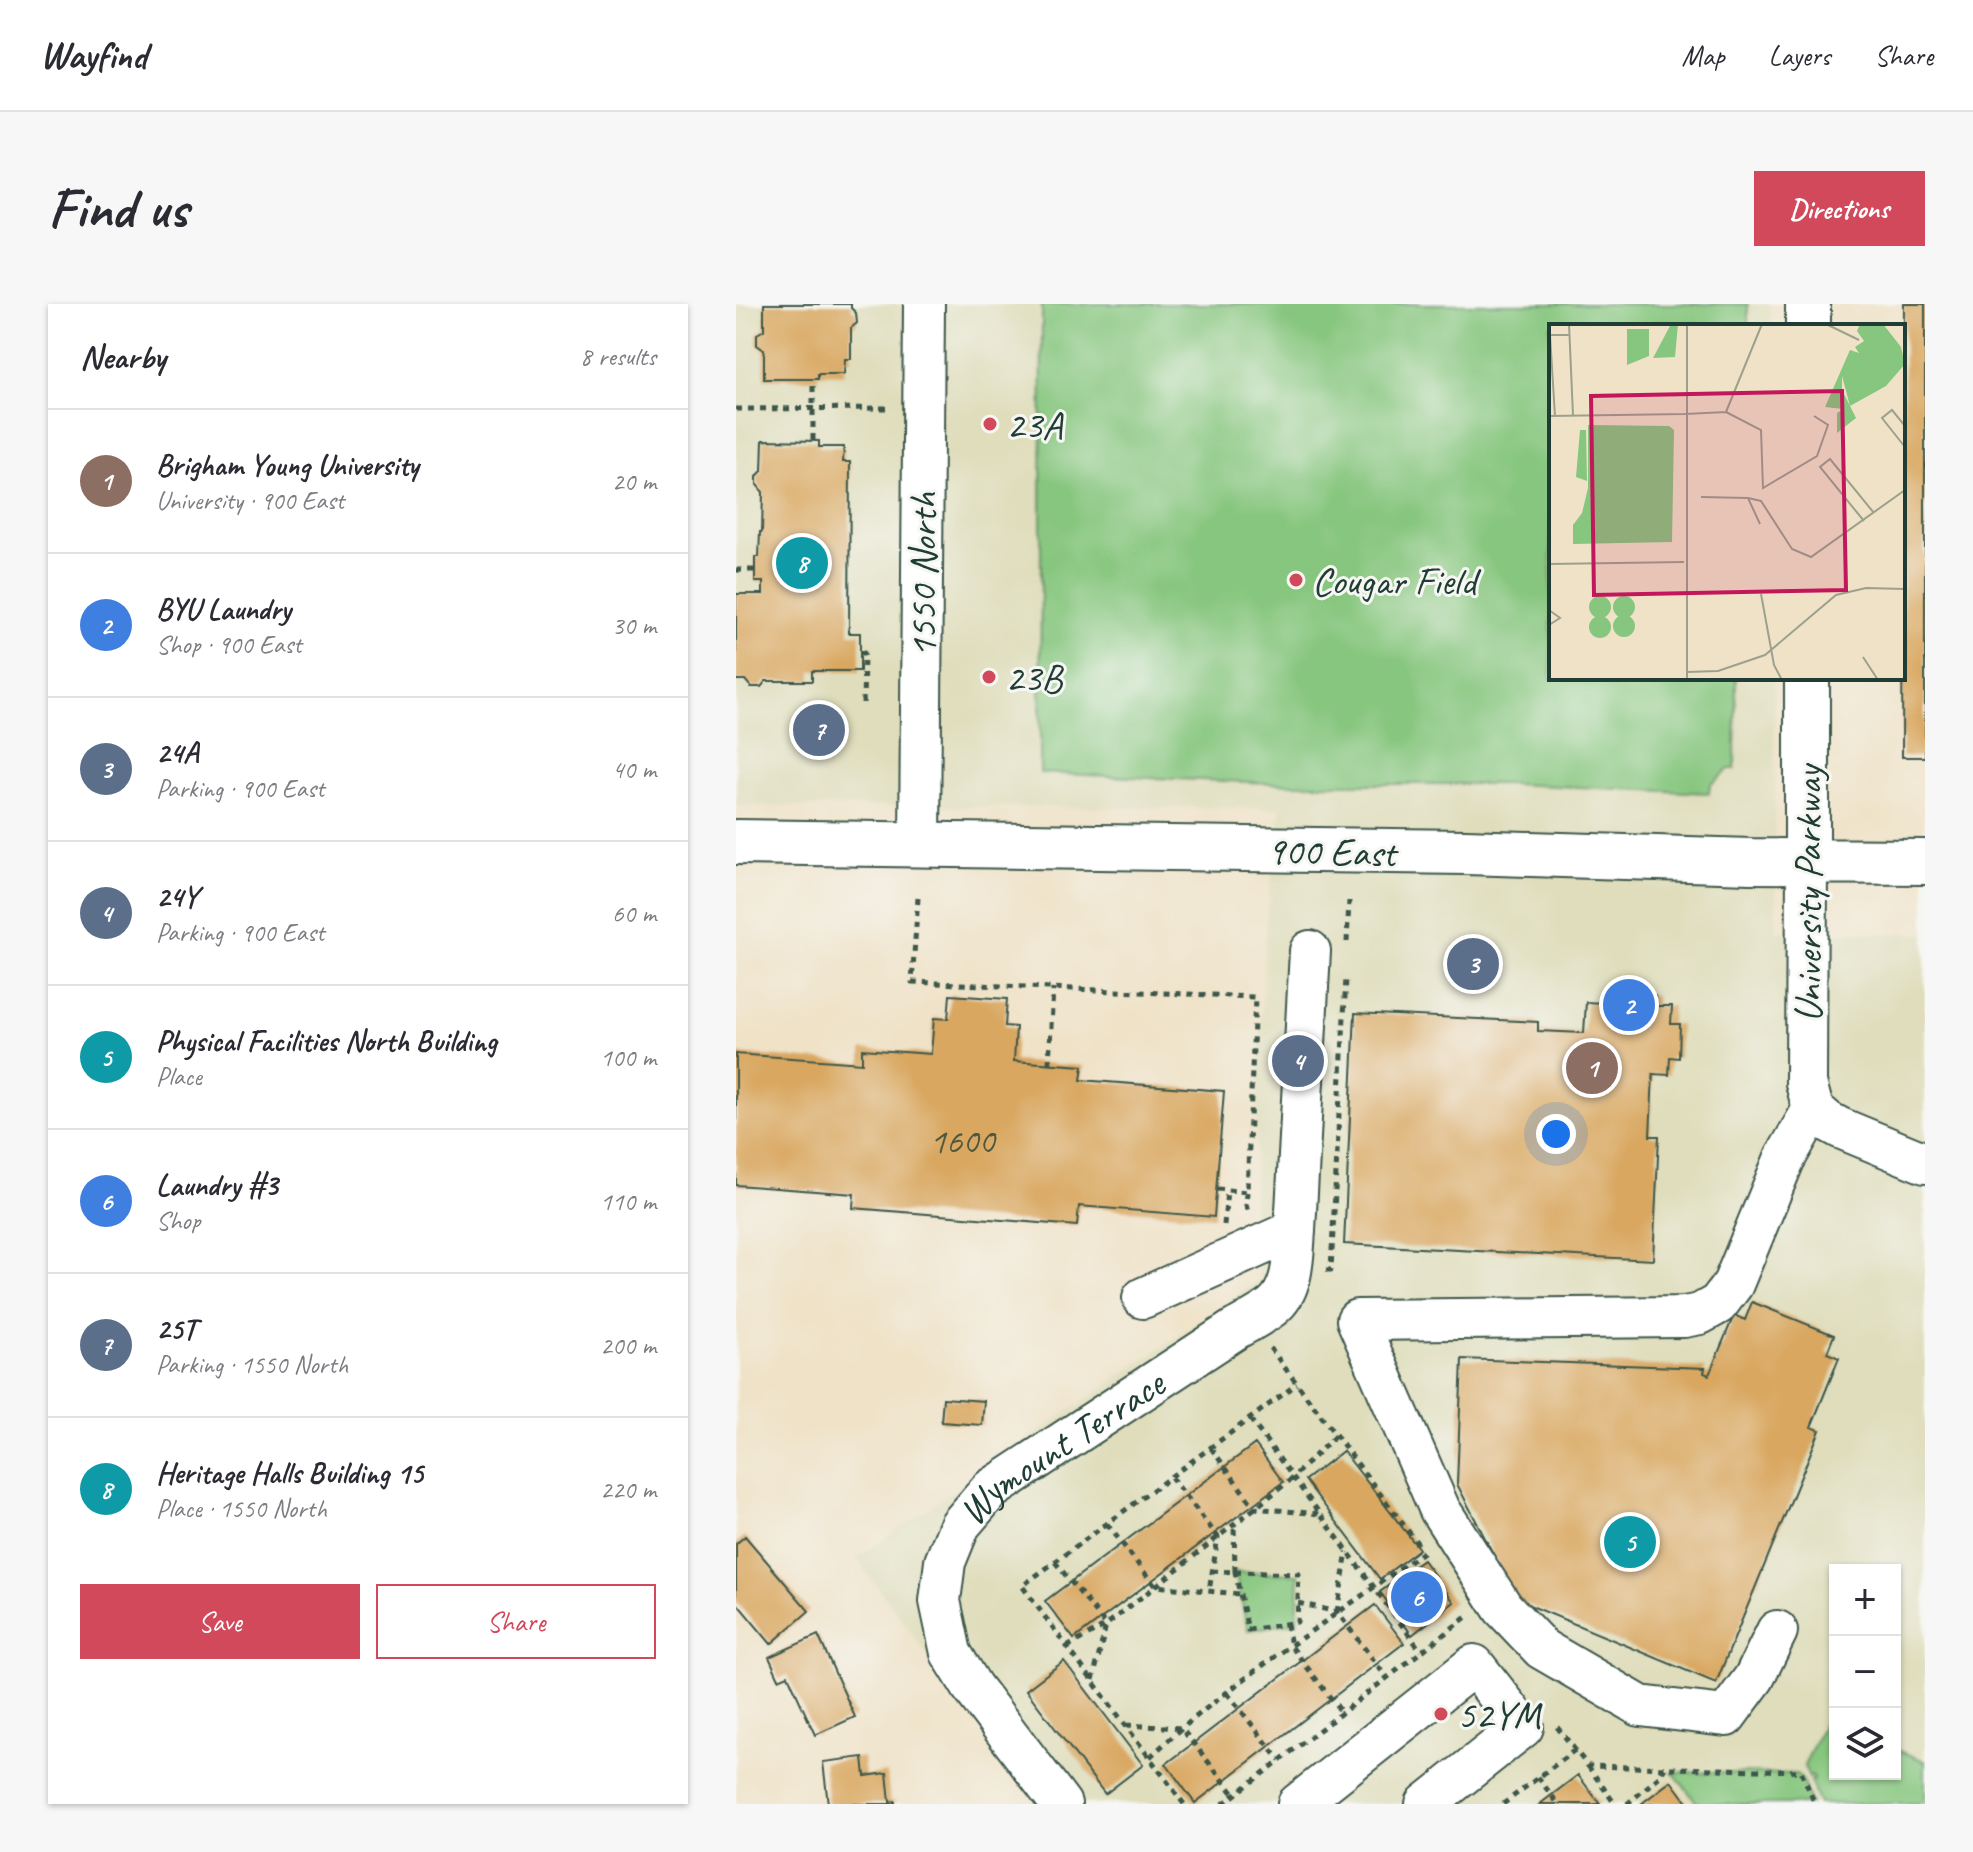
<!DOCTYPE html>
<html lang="en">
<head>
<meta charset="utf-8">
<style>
	body { margin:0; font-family:Caveat,sans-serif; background:#f7f7f7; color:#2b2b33 }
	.controls { position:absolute; right:24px; bottom:24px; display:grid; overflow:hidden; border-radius:0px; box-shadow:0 2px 6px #0004 }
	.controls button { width:72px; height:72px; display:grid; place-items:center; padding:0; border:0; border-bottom:2px solid #e1e1e2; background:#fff; color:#2b2b33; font:40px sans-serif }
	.you { position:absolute; left:820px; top:830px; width:28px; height:28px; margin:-20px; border:6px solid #fff; border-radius:50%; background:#1a73e8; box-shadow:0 0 0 12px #1a73e833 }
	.badge { display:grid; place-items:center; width:52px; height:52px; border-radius:50%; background:#d1495b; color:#fff; font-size:26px; font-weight:700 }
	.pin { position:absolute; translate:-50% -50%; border:4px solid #fff; box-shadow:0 2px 8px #0006 }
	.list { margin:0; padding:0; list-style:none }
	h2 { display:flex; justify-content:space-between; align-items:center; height:104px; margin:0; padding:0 32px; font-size:34px }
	h2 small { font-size:26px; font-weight:400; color:#7c7c81 }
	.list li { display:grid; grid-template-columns:52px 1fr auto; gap:24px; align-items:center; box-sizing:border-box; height:144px; padding:0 32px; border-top:2px solid #e1e1e2 }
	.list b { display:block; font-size:30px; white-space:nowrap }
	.list p { margin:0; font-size:26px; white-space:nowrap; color:#7c7c81 }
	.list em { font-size:26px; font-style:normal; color:#7c7c81 }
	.actions { display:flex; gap:16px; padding:24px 32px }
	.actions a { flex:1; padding:18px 0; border:2px solid #d1495b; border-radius:0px; text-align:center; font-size:28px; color:#d1495b }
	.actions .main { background:#d1495b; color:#fff }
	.icon { flex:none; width:44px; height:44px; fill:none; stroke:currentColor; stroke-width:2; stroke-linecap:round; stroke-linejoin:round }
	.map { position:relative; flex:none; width:1189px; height:1500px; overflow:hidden; border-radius:0px }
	header { display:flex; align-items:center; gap:48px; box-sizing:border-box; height:112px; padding:0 40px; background:#fff; border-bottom:2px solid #e1e1e2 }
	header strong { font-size:38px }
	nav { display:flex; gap:44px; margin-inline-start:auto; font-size:28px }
	.intro { display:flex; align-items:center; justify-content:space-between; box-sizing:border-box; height:192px; padding:0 48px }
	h1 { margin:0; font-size:56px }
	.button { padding:20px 36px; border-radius:0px; background:#d1495b; color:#fff; font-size:28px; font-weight:700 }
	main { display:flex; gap:48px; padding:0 48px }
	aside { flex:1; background:#fff; border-radius:0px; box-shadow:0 2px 6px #0004 }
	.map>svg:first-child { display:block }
</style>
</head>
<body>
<header>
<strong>Wayfind</strong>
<nav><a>Map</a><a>Layers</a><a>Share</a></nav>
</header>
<div class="intro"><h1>Find us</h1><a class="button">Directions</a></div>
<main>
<aside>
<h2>Nearby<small>8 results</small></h2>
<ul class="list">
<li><span class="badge" style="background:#8d6e63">1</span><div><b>Brigham Young University</b><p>University · 900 East</p></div><em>20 m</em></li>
<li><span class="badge" style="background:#3f7fe0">2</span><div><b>BYU Laundry</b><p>Shop · 900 East</p></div><em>30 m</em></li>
<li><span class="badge" style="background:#5c6f8a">3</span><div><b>24A</b><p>Parking · 900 East</p></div><em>40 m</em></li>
<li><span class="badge" style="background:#5c6f8a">4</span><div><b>24Y</b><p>Parking · 900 East</p></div><em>60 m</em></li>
<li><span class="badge" style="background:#0f9aa8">5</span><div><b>Physical Facilities North Building</b><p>Place</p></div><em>100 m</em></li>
<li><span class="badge" style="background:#3f7fe0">6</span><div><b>Laundry #3</b><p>Shop</p></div><em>110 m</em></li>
<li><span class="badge" style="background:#5c6f8a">7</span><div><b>25T</b><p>Parking · 1550 North</p></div><em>200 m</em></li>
<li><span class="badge" style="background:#0f9aa8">8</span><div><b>Heritage Halls Building 15</b><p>Place · 1550 North</p></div><em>220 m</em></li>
</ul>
<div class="actions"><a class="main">Save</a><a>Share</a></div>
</aside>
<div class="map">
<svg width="1189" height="1500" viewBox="0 0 1189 1500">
	<rect width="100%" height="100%" fill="#f6f6f2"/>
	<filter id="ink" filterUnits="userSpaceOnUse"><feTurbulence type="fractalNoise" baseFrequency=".0125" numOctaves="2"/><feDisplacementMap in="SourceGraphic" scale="16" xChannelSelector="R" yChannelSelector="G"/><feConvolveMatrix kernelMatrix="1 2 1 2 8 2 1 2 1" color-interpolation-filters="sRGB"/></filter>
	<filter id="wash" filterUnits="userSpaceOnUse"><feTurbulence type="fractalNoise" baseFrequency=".006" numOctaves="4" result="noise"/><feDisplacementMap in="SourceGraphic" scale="32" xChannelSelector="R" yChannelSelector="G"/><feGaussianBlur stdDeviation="1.8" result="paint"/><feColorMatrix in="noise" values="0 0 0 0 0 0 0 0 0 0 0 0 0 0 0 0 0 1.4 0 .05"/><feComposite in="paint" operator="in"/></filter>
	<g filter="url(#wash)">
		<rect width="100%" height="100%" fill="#efe2c7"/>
		<path fill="#dfddbb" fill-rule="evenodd" d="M0,0H1034V22H815V374H1038L1040,628L1189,630V1500H302L120,1254L523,976L517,898L530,614L545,504L0,502ZM1099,1266H1159V1470H1099Z"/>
		<path fill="#86c67e" stroke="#528259" stroke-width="2" d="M306,0H1012V22H815V374H1000L999,465H993L974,481L973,489L775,480H556L304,469Z
			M499,1268L563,1270L561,1318L512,1326Z
			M1097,1398L1099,1400V1470H1159V1445L1189,1457V1499L1083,1500L1074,1477L1078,1475L1076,1472L1073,1474L1068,1462Z
			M937,1468L1060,1470L1065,1474L1075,1500H962Z"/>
		<g id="blocks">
			<path fill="#d9a761" d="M28,0H115V4L120,9L121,19L115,24V55H109L108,70H82V75H28V46L21,41V30L28,26Z
				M1168,0H1189V453H1166Z
				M27,136L83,137V143H108L107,158H114L113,329H124V367H76V377H30L25,383H15L9,376H0V290H27V278H19V253H23L24,228H26L27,188L21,181V172L26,167Z
				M868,689L919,692V702H936L935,720H944L943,754L934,753L933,771L917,770L914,832H923L917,956L608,940L619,709L802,718V727L848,729L850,698L867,699Z
				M214,691L271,695L269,722L280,723L278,757L347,762L345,776L488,787L478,913L343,902L341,922L117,904L118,890L0,881V750L126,759V745L195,750L198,714L212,715Z
				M1016,998L1098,1031L1091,1049L1103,1054L1075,1123L1084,1126L980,1379L781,1296L721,1180L726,1055L969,1064L968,1069L973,1071L998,1011L1009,1016Z
				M207,1094L248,1097L246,1121L205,1118Z
				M519,1140L547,1178L338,1335L309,1297Z
				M607,1147L683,1245L644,1275L569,1176Z
				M9,1232L73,1307L35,1340L0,1298V1240Z
				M687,1256L718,1298L676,1331L644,1288Z
				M639,1301L668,1339L459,1499L430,1460Z
				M82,1331L119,1413L79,1431L52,1371L43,1375L33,1353Z
				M328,1357L407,1461L369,1490L290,1386Z
				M127,1453L129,1472L151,1469L154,1498L159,1497V1500H92L87,1458Z
				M842,1471L864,1500H804Z
				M935,1477L952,1500H905Z"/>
		</g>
	</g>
	<g filter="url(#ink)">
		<use href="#blocks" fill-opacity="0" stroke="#3e564a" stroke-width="2"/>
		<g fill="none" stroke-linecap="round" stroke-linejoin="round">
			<g stroke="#3e564a" stroke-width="44">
				<g id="minor">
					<path d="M184,541L188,0"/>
					<path d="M1071,558L1070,779L1077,805"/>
					<path d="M1077,805L1091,817L1104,824L1189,859"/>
					<path d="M407,994L559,926L574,647"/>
					<path d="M1041,1327L1018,1374L990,1412L904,1402L806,1345L767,1304L704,1206L621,1016L948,1013L964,1010L982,1000L997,980L1048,856L1077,805"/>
					<path id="s1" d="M325,1500L236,1383L215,1349L204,1297L209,1258L224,1221L254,1186L498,1026C510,1019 525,1012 536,1003C558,986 557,952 559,926"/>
					<path d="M562,1500L738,1361L787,1423L690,1500"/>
				</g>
			</g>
			<g stroke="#3e564a" stroke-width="48">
				<path id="major" d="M1072,22V0
					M1071,374V558
					M0,538L730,548L1015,557L1189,558"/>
			</g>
			<path stroke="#3e564a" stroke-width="5" stroke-dasharray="6 6" stroke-linecap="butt" d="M0,105L155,104
				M77,136V75
				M0,266H20
				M124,349H128L127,403
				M182,594L176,678L519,693L511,888L491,886L488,921
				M611,638L613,597
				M313,760L317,685
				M481,885L491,886
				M511,888L510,901L513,911
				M590,966H595L610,673
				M534,1044L682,1240
				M514,1115L685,1347
				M475,1144L519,1204L583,1210
				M435,1173L482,1233L473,1287
				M371,1220L419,1282L503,1290
				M319,1258L370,1321L357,1376
				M476,1267L499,1268L498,1220
				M499,1268L563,1270L561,1318L512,1326Z
				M562,1299L601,1308L651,1374
				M601,1308L611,1248
				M551,1320L555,1342L606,1409
				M331,1343L370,1321L519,1204L552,1178L600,1131
				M491,1389L544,1456
				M390,1421L445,1424L499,1491
				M821,1423L852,1462L1065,1467L1079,1500
				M414,1453C497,1375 597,1315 688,1247
				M852,1462L879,1500
				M802,1473L822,1500
				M448,1500L286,1282L561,1080
				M487,1500L733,1311
				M767,1500L839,1446
				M891,1500L924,1472L929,1464"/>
			<use href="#minor" stroke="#fff" stroke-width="40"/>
			<use href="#major" stroke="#fff" stroke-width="44"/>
		</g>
	</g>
	<g fill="#d1495b" stroke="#f6f6f2" stroke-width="3">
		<circle cx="254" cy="120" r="8"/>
		<circle cx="560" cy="276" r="8"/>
		<circle cx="253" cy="373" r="8"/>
		<circle cx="705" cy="1410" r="8"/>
	</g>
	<g text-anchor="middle" stroke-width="6" stroke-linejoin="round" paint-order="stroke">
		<g font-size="36" fill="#4e583f">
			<text x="226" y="849">1600</text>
		</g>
		<g font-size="40" fill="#1f3d34" stroke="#f6f6f2" text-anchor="start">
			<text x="270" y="134">23A</text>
			<text x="576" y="290">Cougar Field</text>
			<text x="269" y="387">23B</text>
			<text x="721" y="1424">52YM</text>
		</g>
		<g font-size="40" fill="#1f3d34" stroke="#f6f6f2">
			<text transform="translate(186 271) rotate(-90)" y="14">1550 North</text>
			<text transform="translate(595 547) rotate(1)" y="14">900 East</text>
			<text transform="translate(1071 590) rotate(-90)" y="14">University Parkway</text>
			<text dy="14" stroke="none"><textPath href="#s1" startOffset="448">Wymount Terrace</textPath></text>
		</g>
	</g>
	<g transform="translate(813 20)">
		<rect width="356" height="356" fill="#efe2c7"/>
		<path d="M122,0H129L126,33L104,34ZM311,0H334L352,23L356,40L337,62L301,82L293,52V66L307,94L288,109V89L294,85L276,83L301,26L310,29L306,23L315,17L308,7ZM78,5H100V32L78,41ZM39,101L120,102L125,106L123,218L24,220V201L33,189L39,164ZM31,106H37L38,157L27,153ZM40 283a11 11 0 1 1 22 0a11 11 0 1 1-22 0ZM64 283a11 11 0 1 1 22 0a11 11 0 1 1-22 0ZM64 302a11 11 0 1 1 22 0a11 11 0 1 1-22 0ZM40 303a11 11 0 1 1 22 0a11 11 0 1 1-22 0Z" fill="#86c67e"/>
		<path fill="none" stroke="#9ca08c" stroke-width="2" d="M20,0L24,91M138,0V356M277,0L310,16M177,88L212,106L214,164L268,132L279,101L265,92M177,88L213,0M136,90L177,88M0,92L136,90M6,92L1,11H20M356,102L343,86L333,94L356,123M152,173L199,174L211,200M199,174L212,177L243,225L262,233L356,166M315,197L271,143L281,135L325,189M0,240L135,238M212,270L225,341L233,356M0,286L11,294L0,301M314,333L329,356M138,348L169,347L216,331L287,271L317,264L356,265"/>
		<path fill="#c2185b" fill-opacity="0.15" stroke="#c2185b" stroke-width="4" d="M293,67L297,266L45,271L42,72Z"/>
		<rect width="356" height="356" fill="none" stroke="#1f3d34" stroke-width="4"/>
	</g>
</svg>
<div class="controls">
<button>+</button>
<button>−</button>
<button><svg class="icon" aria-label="layers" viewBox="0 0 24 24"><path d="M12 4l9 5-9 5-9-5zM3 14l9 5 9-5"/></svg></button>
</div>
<div class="you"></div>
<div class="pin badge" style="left:856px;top:764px;background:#8d6e63">1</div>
<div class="pin badge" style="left:893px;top:701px;background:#3f7fe0">2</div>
<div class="pin badge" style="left:737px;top:660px;background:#5c6f8a">3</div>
<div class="pin badge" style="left:562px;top:757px;background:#5c6f8a">4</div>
<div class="pin badge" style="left:894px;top:1238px;background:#0f9aa8">5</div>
<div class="pin badge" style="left:681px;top:1293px;background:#3f7fe0">6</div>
<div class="pin badge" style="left:83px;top:426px;background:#5c6f8a">7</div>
<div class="pin badge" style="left:66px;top:259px;background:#0f9aa8">8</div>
</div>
</main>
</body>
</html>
